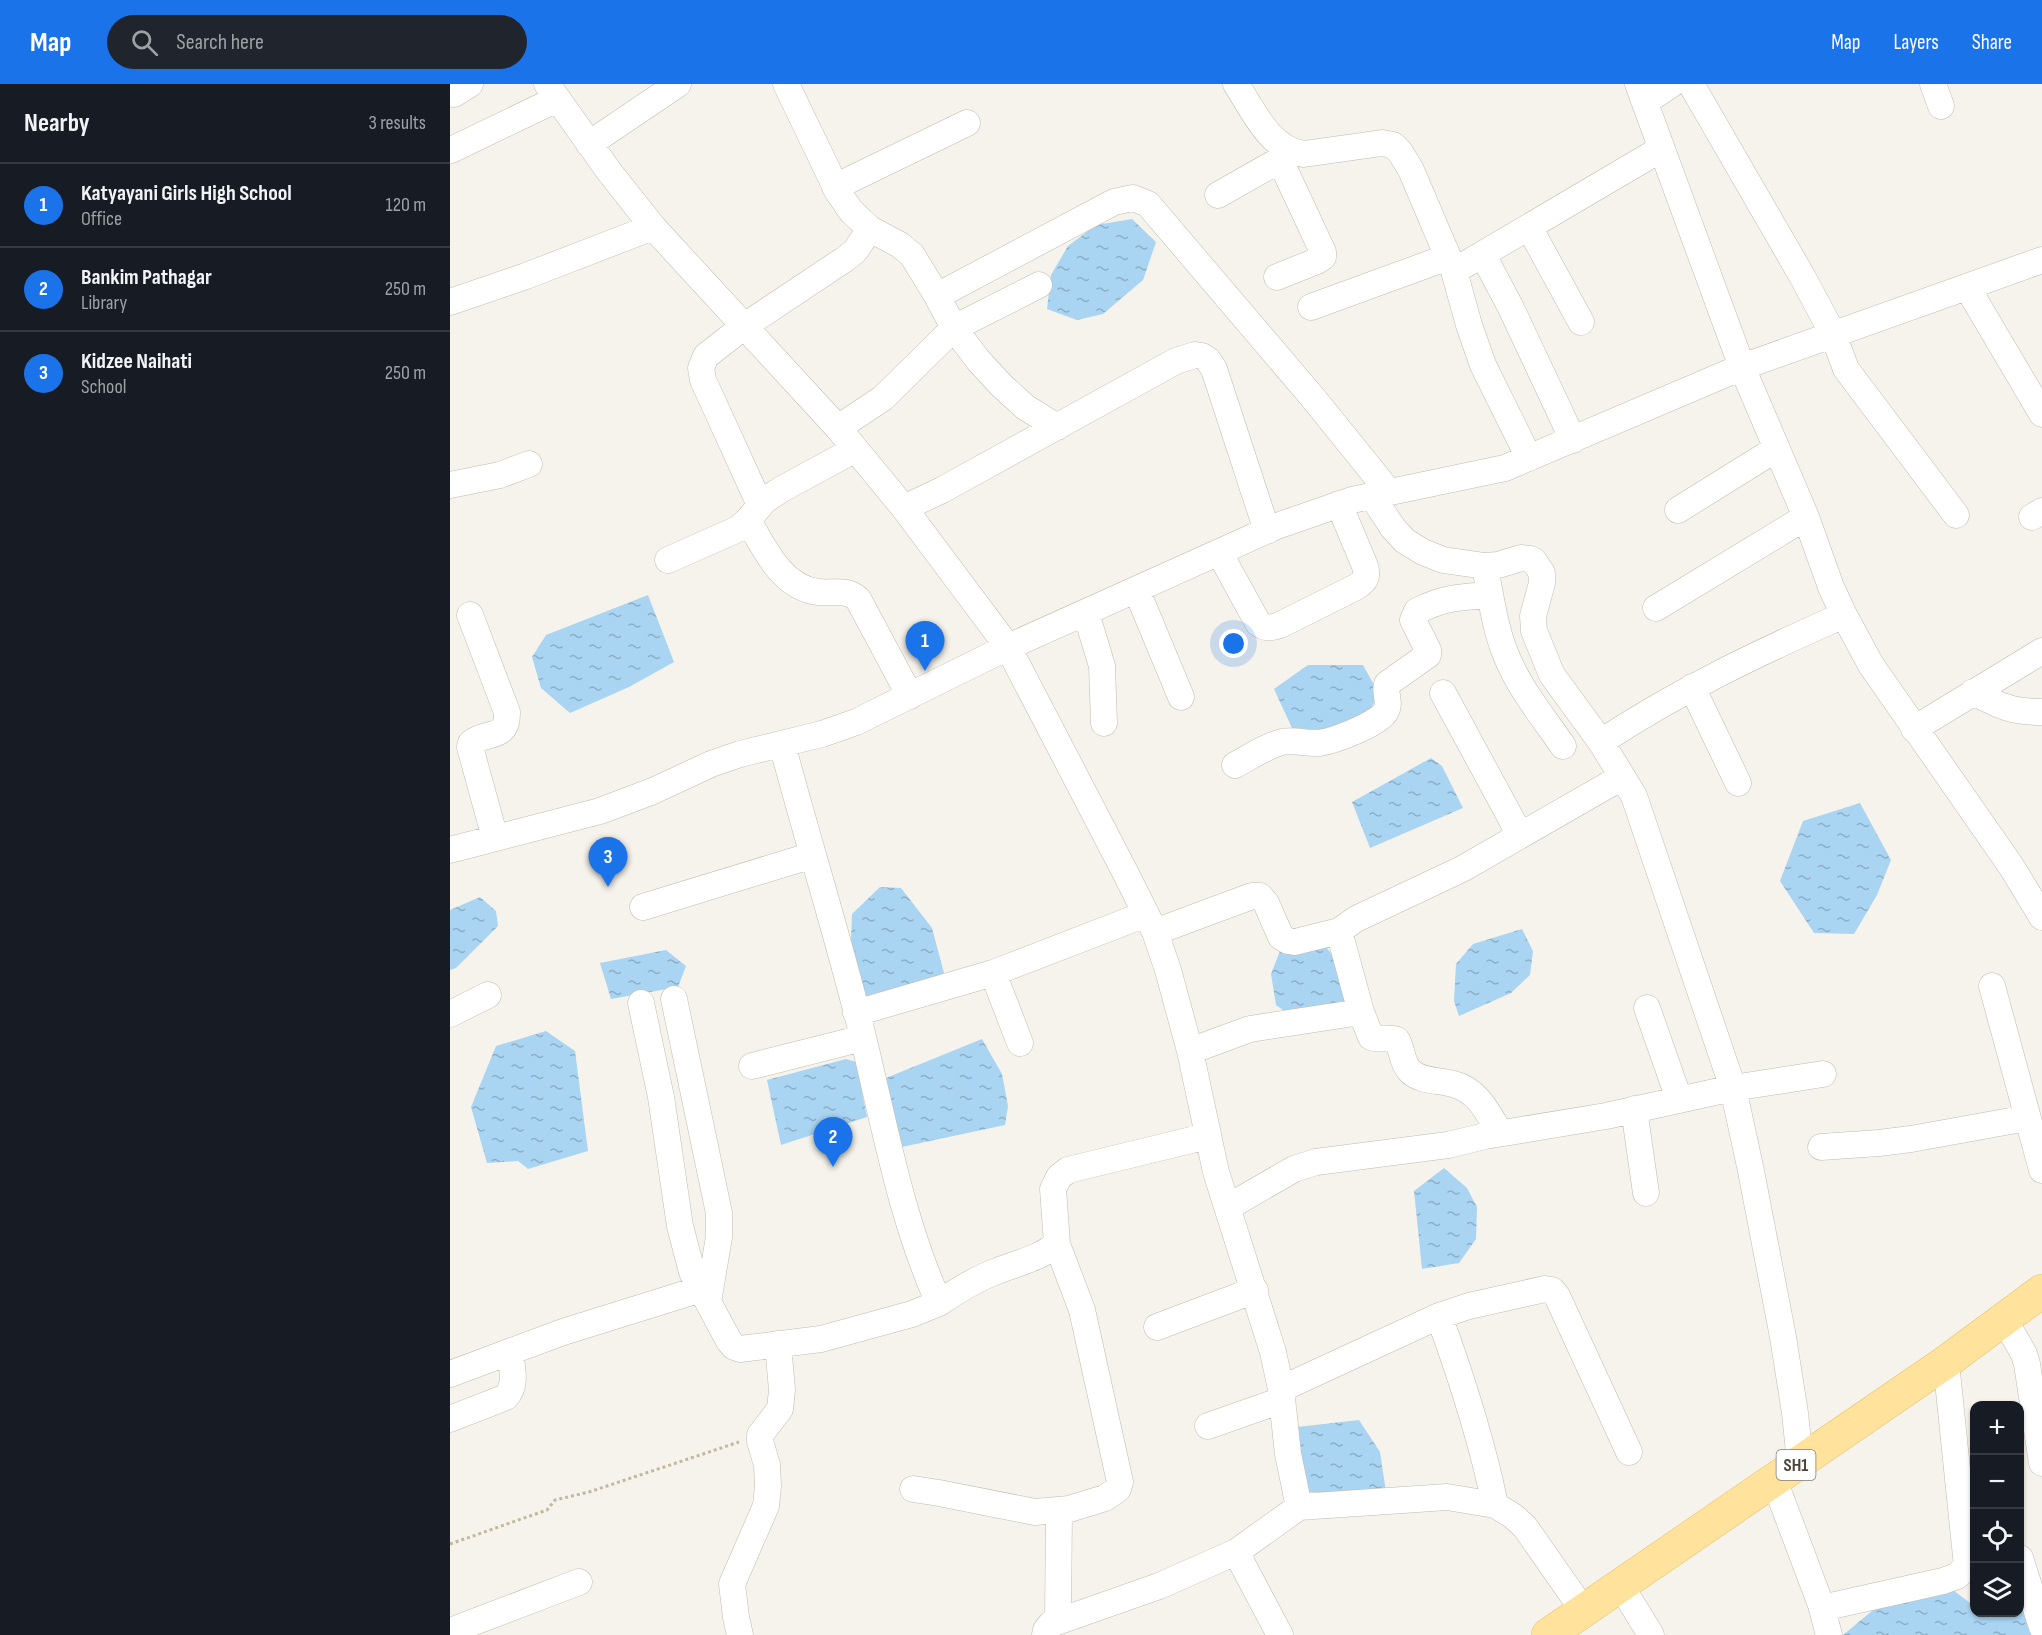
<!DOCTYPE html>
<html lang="en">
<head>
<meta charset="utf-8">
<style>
	body { margin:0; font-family:"Sofia Sans Condensed",sans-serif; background:#20242c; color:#f1f3f6 }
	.controls { position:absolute; right:18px; bottom:18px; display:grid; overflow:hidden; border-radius:12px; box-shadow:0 2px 4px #0004 }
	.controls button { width:54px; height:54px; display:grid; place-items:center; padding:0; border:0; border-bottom:2px solid #363941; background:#171b24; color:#f1f3f6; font:30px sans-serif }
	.you { position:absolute; left:784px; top:560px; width:21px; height:21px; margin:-15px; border:4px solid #fff; border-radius:50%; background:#1a73e8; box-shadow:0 0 0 9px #1a73e833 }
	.badge { display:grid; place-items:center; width:39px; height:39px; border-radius:50%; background:#1a73e8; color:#fff; font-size:20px; font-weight:700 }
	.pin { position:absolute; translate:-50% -50px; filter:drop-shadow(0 2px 3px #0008) }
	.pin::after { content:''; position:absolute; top:32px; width:21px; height:18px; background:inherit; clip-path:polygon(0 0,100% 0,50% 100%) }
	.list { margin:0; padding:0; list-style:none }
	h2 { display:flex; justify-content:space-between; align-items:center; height:78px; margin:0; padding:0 24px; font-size:26px }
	h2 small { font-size:20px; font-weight:400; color:#9ea1a6 }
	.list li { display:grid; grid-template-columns:39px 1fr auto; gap:18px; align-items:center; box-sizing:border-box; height:84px; padding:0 24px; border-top:2px solid #363941 }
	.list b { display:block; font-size:22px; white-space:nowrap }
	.list p { margin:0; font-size:20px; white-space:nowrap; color:#9ea1a6 }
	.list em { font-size:20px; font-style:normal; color:#9ea1a6 }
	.icon { flex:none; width:33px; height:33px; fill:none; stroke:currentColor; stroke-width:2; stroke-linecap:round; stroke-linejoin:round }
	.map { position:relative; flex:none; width:1592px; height:1551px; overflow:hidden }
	header { display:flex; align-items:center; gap:36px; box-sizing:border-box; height:84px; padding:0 30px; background:#1a73e8; color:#fff }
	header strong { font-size:28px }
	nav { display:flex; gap:33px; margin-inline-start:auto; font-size:21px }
	.search { width:420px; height:54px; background:#20242c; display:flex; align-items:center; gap:15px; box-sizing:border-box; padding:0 21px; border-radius:33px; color:#9ea1a6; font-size:22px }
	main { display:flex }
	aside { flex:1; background:#171b24 }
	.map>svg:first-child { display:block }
</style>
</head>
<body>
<header>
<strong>Map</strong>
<div class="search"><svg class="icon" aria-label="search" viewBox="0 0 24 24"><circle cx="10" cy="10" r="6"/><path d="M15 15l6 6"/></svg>Search here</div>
<nav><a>Map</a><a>Layers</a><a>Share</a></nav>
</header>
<main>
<aside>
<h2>Nearby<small>3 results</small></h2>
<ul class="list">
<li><span class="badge">1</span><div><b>Katyayani Girls High School</b><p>Office</p></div><em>120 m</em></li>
<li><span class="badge">2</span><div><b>Bankim Pathagar</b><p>Library</p></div><em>250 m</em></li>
<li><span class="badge">3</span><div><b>Kidzee Naihati</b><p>School</p></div><em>250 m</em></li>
</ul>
</aside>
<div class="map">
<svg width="1592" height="1551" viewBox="0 0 1592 1551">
	<defs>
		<pattern id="water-ripples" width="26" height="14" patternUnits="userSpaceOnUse" patternTransform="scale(1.5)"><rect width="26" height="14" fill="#a9d4f2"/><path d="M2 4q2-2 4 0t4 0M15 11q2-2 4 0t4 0" fill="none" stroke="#8caec5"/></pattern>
	</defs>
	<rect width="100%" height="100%" fill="#f6f3ec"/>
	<path fill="url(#water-ripples)" d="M682,135L706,158L693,196L653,230L627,236L597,225L601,191L618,162L646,141Z
		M198,511L224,578L179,603L120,629L91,604L82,573L96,551Z
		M858,581H913L929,610L916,633L890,647L842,644L824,605Z
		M981,674L992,682L1013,724L920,764L902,718Z
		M1410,719L1441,776L1427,811L1404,850L1364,849L1330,797L1353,737Z
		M430,803L451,804L482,844L494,889L468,902L415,917L401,857L402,830Z
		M30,813L46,827L48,842L6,884L0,886V826Z
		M1072,845L1083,867L1080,891L1061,909L1009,932L1004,917L1006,880L1023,860Z
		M869,854L891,882L900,924L845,935L826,921L821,890L830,867Z
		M216,866L236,882L228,903L161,915L150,879Z
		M96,947L125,967L138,1067L78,1085L68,1077L37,1079L21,1023L46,962Z
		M532,955L552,990L558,1022L555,1041L447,1064L431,996Z
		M396,975L406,978L417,1033L331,1061L317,996Z
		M994,1084L1017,1104L1027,1123L1026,1155L1009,1179L972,1185L964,1107Z
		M909,1336L930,1368L936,1408H853L847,1343Z
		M1499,1503L1524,1522V1528H1570V1521L1572,1520L1590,1551H1393L1428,1522Z"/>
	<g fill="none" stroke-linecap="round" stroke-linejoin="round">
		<g stroke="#c2bbae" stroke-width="27">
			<path id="minor" d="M97,0L158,86L203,143L388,344L454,424L558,563L676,790L705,848L718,886L740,967L766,1088L823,1268L831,1305L838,1370L849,1423
				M336,0L388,108L401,127L420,145L450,161L462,171L487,212L504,244L528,276L551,301L575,323L607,343
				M786,0C803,26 820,66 854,70L932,59L943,61L950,68L961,86L1004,187L1019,241L1033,281L1079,374
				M1188,0L1292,283L1356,433L1381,503L1394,531L1421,581L1561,782L1592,833
				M1241,0L1352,192L1383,250L1396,285L1506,431
				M1483,0L1491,22
				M4,10L20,0
				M1195,18L1222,0
				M139,60L228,0
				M1,66L107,15
				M385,103L517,39
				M768,111L842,69
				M1079,143L1131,238
				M1033,171L1061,224L1123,356
				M1004,187L1211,65
				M827,193L867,177L873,173V168L830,76
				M1517,203L1592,330
				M487,212L664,118L683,114L698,120L864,315L939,408
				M0,218L76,192L203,143
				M861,223L998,173
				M388,344L433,314L504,244L589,201
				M0,401L50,391L79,380
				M922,412L943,444L955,457L973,468L993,476L1035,482L1048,481L1071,474L1080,475L1084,477L1092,489V499L1083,532L1084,547L1102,591L1151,658L1184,712L1283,1004L1301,1087L1333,1253L1345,1329L1350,1378
				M310,421L253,296L251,284L256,272L293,243L395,175L405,167L420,145
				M454,424L492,406L726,277L745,271L752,272L758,276L764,285L817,447
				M1228,426L1326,365
				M1582,433L1592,427
				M298,436C314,464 332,504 368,508C383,510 396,504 408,515L460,612
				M769,468L808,539C816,545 821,544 830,541L906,503C916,497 918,493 915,482L889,420
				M218,476L288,445L298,436L315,416L332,405L404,366
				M1037,494C1042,520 1046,547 1056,571C1069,604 1093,633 1113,662
				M687,507L731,613
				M1206,524L1356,433
				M636,529L652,582L654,639
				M20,531L57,628C58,657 37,646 21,659L20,663L45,754
				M1242,603L1288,699
				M1523,608C1550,622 1561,628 1592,628
				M993,609L1070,751
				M1464,645L1592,567
				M1151,658C1228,607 1310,568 1394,531
				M785,681C800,673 816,662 832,658C844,655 857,660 869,659C884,657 929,640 936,627C941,618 934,609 937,600L978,571V566L963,536L967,527C995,513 1010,513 1040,511
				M0,766L150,727L203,707L261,680L290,670L372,650L406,638L558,563L827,442L902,416L1055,384L1292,283L1592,176
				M193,823L363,771
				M705,848L802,812H810L816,819L831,853L838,857L845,858L889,847
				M543,889L696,830
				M1542,902L1592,1086
				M224,915L269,1129V1153L258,1218
				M191,919L211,1013L230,1142L242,1188L279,1257L284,1263L290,1265L371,1255L462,1230L489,1219C451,1135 435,1043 413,953C389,855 358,758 332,660
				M1197,924L1229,1015
				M911,928L889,847L906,835L1012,785L1172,693
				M406,929L543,889L570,959
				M0,930L38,911
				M740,967L800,945L911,928L921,953C930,957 938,952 947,956C952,965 952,978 959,986C969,998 990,996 1003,1000C1028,1006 1038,1029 1050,1049
				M302,982L413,954
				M1184,1025L1196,1109
				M1371,1063L1429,1059L1461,1055L1577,1034
				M778,1123L844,1085L866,1078L998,1061L1035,1052L1156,1032L1283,1004L1373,990
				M489,1219C508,1206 526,1195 547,1187C568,1179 590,1174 607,1160L603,1105L609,1093L618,1086L758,1052
				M989,1232C1012,1295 1032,1356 1045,1421
				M1554,1235L1574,1270L1577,1280L1592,1379
				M707,1243L805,1206
				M1496,1278L1517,1482
				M0,1290L113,1248L251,1205
				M831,1305L989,1232L1019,1222L1095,1205L1102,1206L1107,1212L1179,1368
				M0,1335L56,1313C67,1301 62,1284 60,1268
				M758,1342L832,1316
				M1324,1396L1371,1521L1379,1551
				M463,1405L489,1409L585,1428L619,1425L655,1414L668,1405L670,1398L632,1226L607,1160
				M786,1468L830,1551
				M1570,1474L1592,1543
				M1171,1502L1201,1551
				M1372,1524L1493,1497L1507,1492L1524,1475
				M608,1537L609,1427
				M3,1546L129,1498
				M290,1551L286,1533L282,1500L316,1422L318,1402L317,1381L310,1357V1351L330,1325L332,1306L328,1260
				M595,1551L596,1546L601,1540L709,1502L786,1468L849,1423L997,1413L1045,1421L1063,1432L1075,1443L1133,1526"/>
		</g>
		<g stroke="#e6c16a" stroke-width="34">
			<path id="major" d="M1098,1551L1496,1278L1592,1207"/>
		</g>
		<path stroke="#c4b79f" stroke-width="3" stroke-dasharray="3 3" stroke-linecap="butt" d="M0,1460L97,1426L105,1416L139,1408L289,1358"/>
		<use href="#minor" stroke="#fff" stroke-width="26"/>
		<use href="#major" stroke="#ffe39c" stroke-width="33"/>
	</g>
	<g text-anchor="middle" stroke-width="4.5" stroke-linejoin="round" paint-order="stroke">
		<rect fill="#fff" stroke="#817c74" stroke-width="1.5" x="1326.5" y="1366" width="39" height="30" rx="4.5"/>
		<g font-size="18" font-weight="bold" fill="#4b4439">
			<text x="1346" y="1387">SH1</text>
		</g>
	</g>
</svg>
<div class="controls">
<button>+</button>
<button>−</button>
<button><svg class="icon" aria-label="locate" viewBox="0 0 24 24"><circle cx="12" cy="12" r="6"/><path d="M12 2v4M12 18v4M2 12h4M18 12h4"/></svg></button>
<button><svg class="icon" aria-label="layers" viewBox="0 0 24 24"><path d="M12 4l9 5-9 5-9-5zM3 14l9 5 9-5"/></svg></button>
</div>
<div class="you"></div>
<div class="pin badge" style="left:475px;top:587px">1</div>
<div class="pin badge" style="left:383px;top:1083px">2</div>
<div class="pin badge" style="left:158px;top:803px">3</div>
</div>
</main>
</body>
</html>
